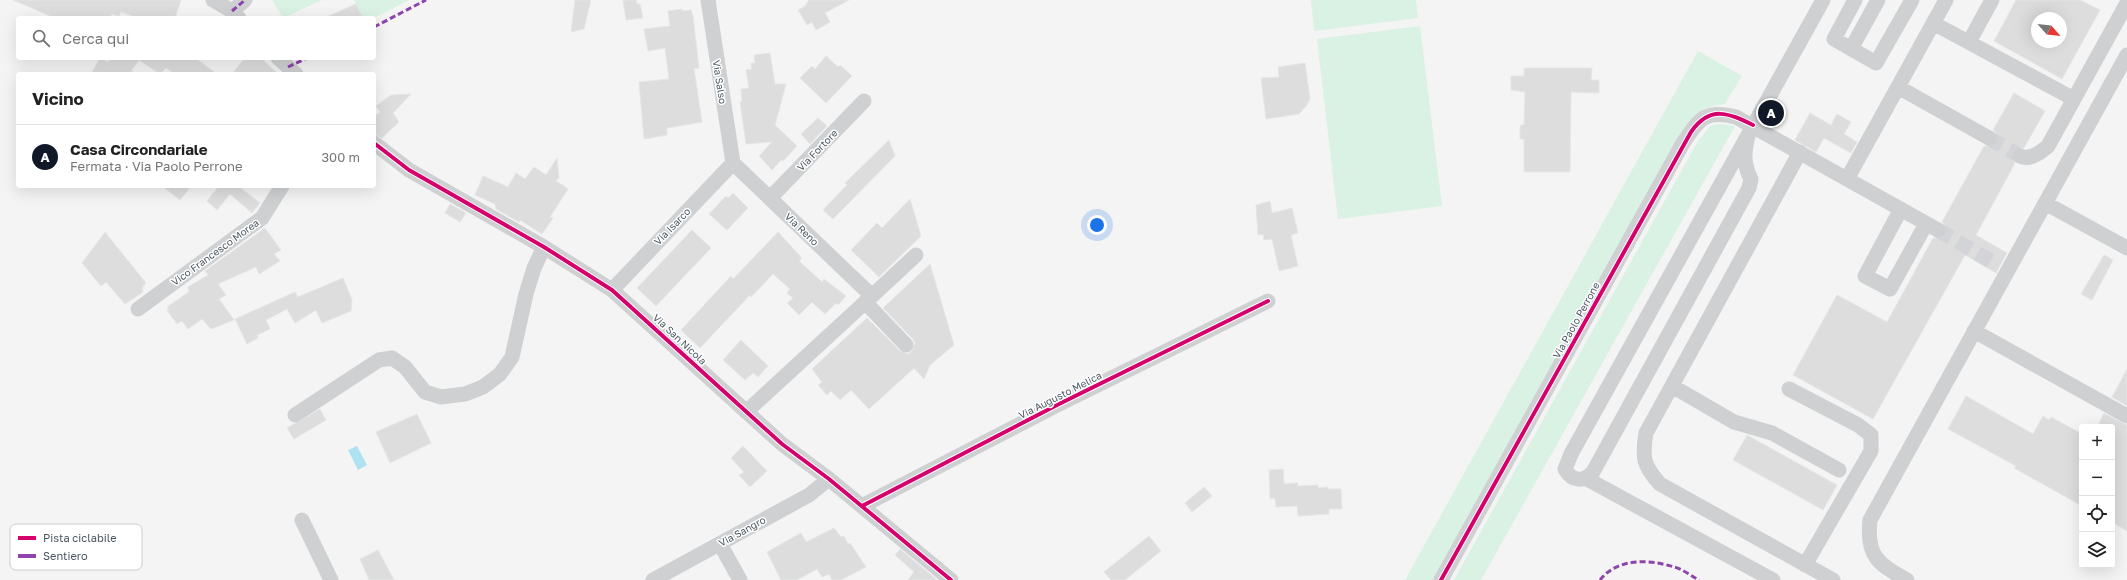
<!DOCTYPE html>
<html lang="it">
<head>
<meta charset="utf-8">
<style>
	body { margin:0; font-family:"Golos Text",sans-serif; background:#f6f6f6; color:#222 }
	.controls { position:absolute; right:12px; bottom:12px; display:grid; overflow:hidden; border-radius:4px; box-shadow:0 4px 16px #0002 }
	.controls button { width:36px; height:36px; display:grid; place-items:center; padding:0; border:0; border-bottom:1px solid #e0e0e0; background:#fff; color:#222; font:20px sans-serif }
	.compass { position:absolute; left:2031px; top:12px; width:36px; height:36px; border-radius:50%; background:#fff; box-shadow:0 4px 16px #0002; rotate:117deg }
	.you { position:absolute; left:1097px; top:225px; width:14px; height:14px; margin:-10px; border:3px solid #fff; border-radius:50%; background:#1a73e8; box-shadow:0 0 0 6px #1a73e833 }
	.badge { display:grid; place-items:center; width:26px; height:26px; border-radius:50%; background:#111827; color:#fff; font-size:13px; font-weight:700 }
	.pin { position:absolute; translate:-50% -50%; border:2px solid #fff; box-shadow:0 1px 4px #0006 }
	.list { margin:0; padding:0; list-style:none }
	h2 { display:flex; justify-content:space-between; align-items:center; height:52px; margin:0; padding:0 16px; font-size:17px }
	h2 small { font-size:13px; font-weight:400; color:#767676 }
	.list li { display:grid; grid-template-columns:26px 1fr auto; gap:12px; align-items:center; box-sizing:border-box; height:64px; padding:0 16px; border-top:1px solid #e0e0e0 }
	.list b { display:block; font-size:15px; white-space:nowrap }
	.list p { margin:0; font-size:13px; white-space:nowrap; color:#767676 }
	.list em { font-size:13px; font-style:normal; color:#767676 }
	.icon { flex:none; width:22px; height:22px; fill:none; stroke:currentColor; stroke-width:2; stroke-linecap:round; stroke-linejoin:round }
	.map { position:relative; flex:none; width:2127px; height:580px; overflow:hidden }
	.search { position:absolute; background:#fff; box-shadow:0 4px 16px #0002; left:16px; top:16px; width:360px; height:44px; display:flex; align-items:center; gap:10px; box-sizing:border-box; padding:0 14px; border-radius:4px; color:#767676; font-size:15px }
	.panel { position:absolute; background:#fff; box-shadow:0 4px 16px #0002; left:16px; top:72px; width:360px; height:116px; border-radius:4px }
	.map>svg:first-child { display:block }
</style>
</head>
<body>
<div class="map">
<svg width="2127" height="580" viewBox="0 0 2127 580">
	<rect width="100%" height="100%" fill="#f4f4f4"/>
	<path fill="#d9f2e3" d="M272,0H322L283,18Z
		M354,0H409L374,18H363Z
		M1311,0H1416L1418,18L1314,31Z
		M1420,26L1442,206L1338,219L1317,39Z
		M1698,51L1742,76L1725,104C1703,106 1693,114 1681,132L1434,580H1405Z
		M1719,124L1735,126L1481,580H1454L1698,141L1710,126Z"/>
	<path fill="#aee2f0" d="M357,446L367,465L358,470L348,450Z"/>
	<path fill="#ddddde" stroke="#e5e6e7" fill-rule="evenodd" d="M13,0H181L175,18H138L121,12L119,16L112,14L110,18H55Z
		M575,0H591L584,29L571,32Z
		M623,0H636L637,4H640L643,18L626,20Z
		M809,0H849L825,13L830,22L816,30L812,22L807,25L798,10L805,6Z
		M2016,0H2080L2100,10L2062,79L1994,41ZM2037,18H2061V42H2037Z
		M356,4L363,18H324Z
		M682,9V11L691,10L693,16L699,68L694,69L702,122L667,128V135L644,139L639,82L669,79L665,48L648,51L644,29L670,26L668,11Z
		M770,53L775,84H786L775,125L797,146L783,161L781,160L772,170L759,156L772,142L746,144L740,102H742L741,89L749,88L746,70L752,69L751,63H755L754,55Z
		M826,56L838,67L840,65L852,76L826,103L800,78L812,66L815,69Z
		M100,58L108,62L110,58H195L217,74H174L166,68L160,74L139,60L131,71L137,74H91Z
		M245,58H261L278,74H232Z
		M1305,63L1310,99L1307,105L1299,114L1266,119L1261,78L1279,77L1278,67Z
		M1524,68H1592L1591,80H1599V93L1571,92L1570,172H1524V139H1520V127L1521,125H1524L1525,92L1511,90V76H1524Z
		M2014,93L2045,111L2024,148L2018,147L2012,153L2011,158L2015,163L1976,235L2007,253L1996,273L1965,255L1873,419L1793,375L1837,295L1887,322L1933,238H1942L1946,234V226L1942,222L1984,146H1993L1997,142V134L1993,130Z
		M411,94L393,113L399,122L382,138L374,134V117L380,112L376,106L391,95Z
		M1810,113L1831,125L1837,114L1851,122L1844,134L1857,142L1851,153L1824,138L1816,152L1795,140Z
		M818,118L827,126L810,144L801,134Z
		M889,140L895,156L833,219L823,210L847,185L845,183Z
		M557,158L559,178L556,181L568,189L550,217L553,218L542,234L520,220L519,222L496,209L495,204L475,195L483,176L508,187L516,173L525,179L534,167L546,175Z
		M162,186H191L180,200Z
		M219,186H238L260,203L252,213L230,194L217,210L207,201Z
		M733,193L748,208L727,230L709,214L726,196L728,198Z
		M910,199L921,236L879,277L851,250L877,223L882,228Z
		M1270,201L1272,213L1292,208L1298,233L1291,235L1298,266L1279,271L1272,239L1264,240L1263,234L1258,235L1256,205Z
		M450,204L466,213L460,222L445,213Z
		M265,228L281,250L274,254L280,261L259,274L256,267L218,284L226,295L219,299L234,320L211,329L202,319L188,329L182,321L177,324L167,310L169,309L167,307L189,292L188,287L208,275L205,271Z
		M692,230L711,248L656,306L637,288Z
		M105,232L146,283L142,288L143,292L125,304L106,282L101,286L82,263Z
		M778,232L802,258L799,261L822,282L824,279L846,296L838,305L836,303L825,314L812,302L799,315L787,303L793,298L787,293L790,289L773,274L751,297L750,295L700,348L681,330L731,276L733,279Z
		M2104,255L2113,260L2092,300L2081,294Z
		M930,264L954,345L930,365L924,379L914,368L869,409L851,390L840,400L831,391L827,395L818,385L822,382L812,369L867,318L900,351L908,354L912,351L915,343L913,339L883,308Z
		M343,278L352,300L351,311L322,323L316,310L295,323L287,309L266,320L270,329L257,335L258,338L247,344L235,319L295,292L298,297Z
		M741,340L768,366L758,377L753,373L745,380L723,360Z
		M2127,369V406L2112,397Z
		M1966,396L2033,434L2043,416L2049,420L2051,417L2082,434V506L2014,468L2016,466L1948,429Z
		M320,409L326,420L294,439L287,428Z
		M2104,413L2127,425V531L2112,522V427H2107L2099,423Z
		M417,414L431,443L390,463L376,432Z
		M1747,435L1837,485L1823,510L1733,460Z
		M743,446L767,471L750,487L739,475L744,472L731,458Z
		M1283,469L1284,484L1297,483L1298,486L1318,485V488L1328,487V489H1341L1342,509H1329V514L1298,516L1297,506L1276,507L1275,498L1270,499L1269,470Z
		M1204,487L1212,496L1192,512L1185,503Z
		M834,528L841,537L844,536L848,544L850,543L866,567L841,580H832L829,574L822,577L817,569L797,580H781L767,552L801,533L806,542Z
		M1149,536L1161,551L1125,580H1111L1104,572Z
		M900,549L937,580H908L914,572L895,555Z
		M378,550L394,580H369L360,559Z"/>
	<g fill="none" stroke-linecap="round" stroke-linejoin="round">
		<path stroke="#d2d4d7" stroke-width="15" stroke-dasharray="15 8" stroke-linecap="butt" d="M1989,138L2020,156
			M1938,230L1996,264"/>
		<path stroke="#ced0d2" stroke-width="15" d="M213,0L232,11L239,18
			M708,0L733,163
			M1855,0L1834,39L1876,63L1912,0
			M232,11L245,0
			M1933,23L2074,99
			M1969,42L1992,0
			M1851,49L1878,0
			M278,58L296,74
			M1898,87L1989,138
			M1748,136C1744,152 1743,164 1751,179L1749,188L1593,472C1584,482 1572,482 1565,469L1571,454L1823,0
			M374,143L409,170L544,247L612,290L782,444L829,479L951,580
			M1800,152L1646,433C1642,458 1643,465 1660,484L1833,580
			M2020,156C2030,161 2041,152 2048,146L2127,3
			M733,163L872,296L746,412
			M1847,179L1946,0
			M770,198L864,101
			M2045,203L2127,248
			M1901,209L1865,276L1890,289L1926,224
			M612,290L733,163
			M872,296L916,255
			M865,302L906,345
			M138,309L262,218L282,186
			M1974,331L2127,416
			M1672,386L1734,422L1772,433L1839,470
			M1789,389L1858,425L1871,435V451L1805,565
			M295,415L379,360L392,358L405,367L425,392L441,397L465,394L483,387L500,374L512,357L526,294L534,268L544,247
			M1587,479L1773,580
			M862,506L1059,404L1268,301
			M302,520L331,580
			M720,544L740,580
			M653,580L809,495L829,479
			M1441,580L1683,143C1699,119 1705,109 1736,117L1938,230
			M1907,580C1878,564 1866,556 1870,520L2127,55"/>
		<path stroke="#8e44ad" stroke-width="3" stroke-dasharray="6 3" stroke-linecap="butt" d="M232,11L245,0
			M374,27L426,0
			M288,67L307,58
			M1600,580C1617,558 1649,559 1674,567C1683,569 1691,576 1699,580"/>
		<g stroke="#fff" stroke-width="6">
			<path id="cycleway" d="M374,143L409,170L544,247L612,290L782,444L829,479L951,580
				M862,506L1059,404L1268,301
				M1441,580L1691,132C1710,105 1728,113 1753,125"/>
		</g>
		<use href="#cycleway" stroke="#d6006c" stroke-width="4"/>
	</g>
	<g text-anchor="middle" stroke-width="3" stroke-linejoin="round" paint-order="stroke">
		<g font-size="10" fill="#4a5661" stroke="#fff">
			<text transform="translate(720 82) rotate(81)" y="4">Via Salso</text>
			<text transform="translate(817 150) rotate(-46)" y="4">Via Fortore</text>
			<text transform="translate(672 226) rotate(-46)" y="4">Via Isarco</text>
			<text transform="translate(802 229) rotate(44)" y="4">Via Reno</text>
			<text transform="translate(215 252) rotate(-36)" y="4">Vico Francesco Morea</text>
			<text transform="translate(1576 320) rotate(-61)" y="4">Via Paolo Perrone</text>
			<text transform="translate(680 339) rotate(43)" y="4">Via San Nicola</text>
			<text transform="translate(1060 395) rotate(-27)" y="4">Via Augusto Melica</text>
			<text transform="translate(742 531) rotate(-29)" y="4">Via Sangro</text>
		</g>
	</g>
	<rect x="10" y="524" width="132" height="46" rx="6" fill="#fff" stroke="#c9ccd0" stroke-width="1"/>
	<rect x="18" y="536" width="18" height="4" fill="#d6006c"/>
	<rect x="18" y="554" width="18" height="4" fill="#8e44ad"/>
	<g font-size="11" fill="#4a5661">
		<text x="43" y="542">Pista ciclabile</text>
		<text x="43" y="560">Sentiero</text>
	</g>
</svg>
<div class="controls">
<button>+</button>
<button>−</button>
<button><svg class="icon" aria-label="locate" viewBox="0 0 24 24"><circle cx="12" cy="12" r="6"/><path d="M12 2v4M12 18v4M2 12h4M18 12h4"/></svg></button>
<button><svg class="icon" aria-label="layers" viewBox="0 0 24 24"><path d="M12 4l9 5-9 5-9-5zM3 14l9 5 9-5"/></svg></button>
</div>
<svg class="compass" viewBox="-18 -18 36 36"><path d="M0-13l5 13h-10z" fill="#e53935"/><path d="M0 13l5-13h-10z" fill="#767676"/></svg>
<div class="you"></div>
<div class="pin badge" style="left:1771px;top:113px">A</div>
<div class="search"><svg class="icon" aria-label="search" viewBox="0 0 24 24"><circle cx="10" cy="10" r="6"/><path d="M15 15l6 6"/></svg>Cerca qui</div>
<section class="panel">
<h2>Vicino<small></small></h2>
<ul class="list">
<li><span class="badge">A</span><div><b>Casa Circondariale</b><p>Fermata · Via Paolo Perrone</p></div><em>300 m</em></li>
</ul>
</section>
</div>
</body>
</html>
